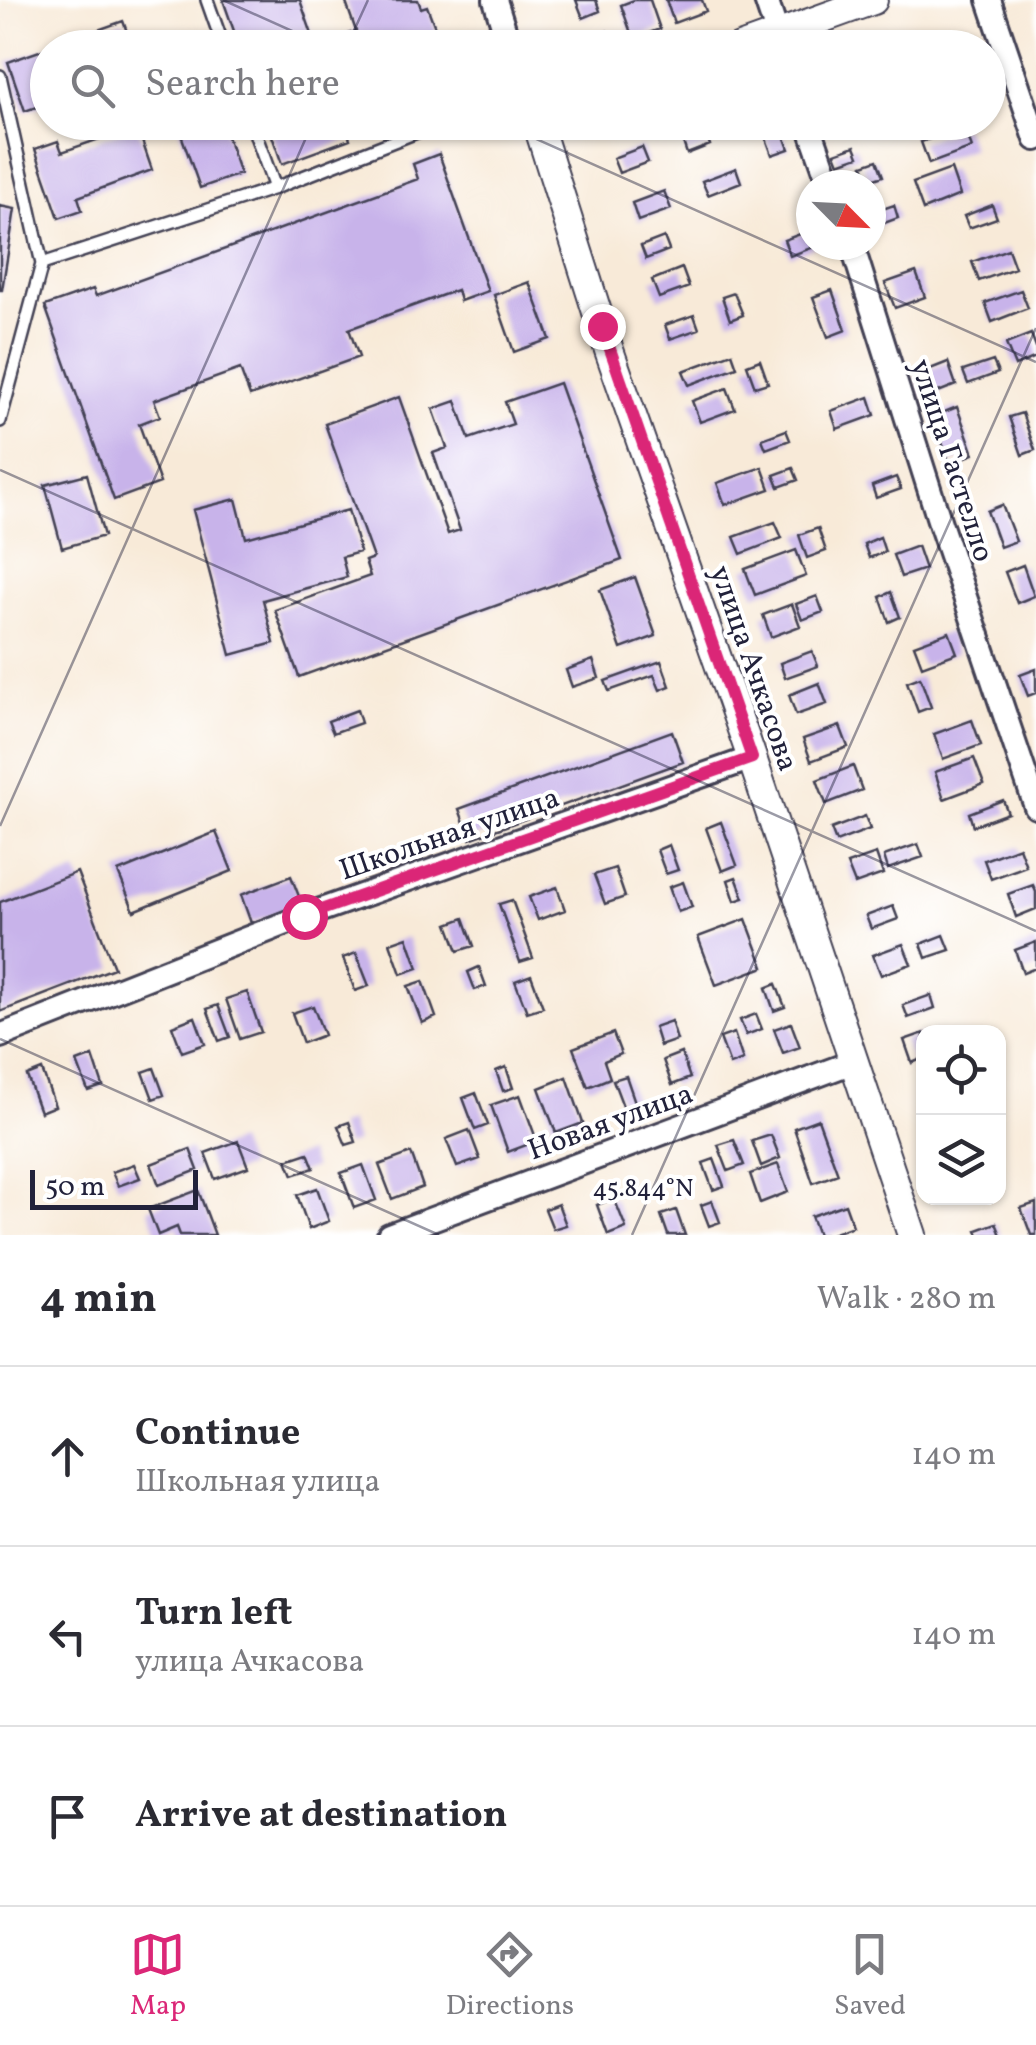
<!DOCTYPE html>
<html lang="en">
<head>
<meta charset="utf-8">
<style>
	body { margin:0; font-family:Vollkorn,serif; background:#f7f7f7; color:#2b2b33 }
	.controls { position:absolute; right:30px; bottom:30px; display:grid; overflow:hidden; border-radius:20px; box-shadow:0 2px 8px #0004 }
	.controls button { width:90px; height:90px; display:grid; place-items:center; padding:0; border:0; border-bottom:2px solid #e1e1e2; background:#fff; color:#2b2b33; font:50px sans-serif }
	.compass { position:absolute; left:796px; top:170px; width:90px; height:90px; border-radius:50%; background:#fff; box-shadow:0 2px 8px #0004; rotate:114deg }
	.scale { position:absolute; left:30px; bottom:25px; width:168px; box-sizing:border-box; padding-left:10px; border:5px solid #22223b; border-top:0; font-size:28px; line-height:35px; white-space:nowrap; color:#22223b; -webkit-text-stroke:8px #fff; paint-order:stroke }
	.stop { position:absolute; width:30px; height:30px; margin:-22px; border:8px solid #db2777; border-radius:50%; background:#fff }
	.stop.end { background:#db2777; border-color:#fff; box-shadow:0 2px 10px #0008 }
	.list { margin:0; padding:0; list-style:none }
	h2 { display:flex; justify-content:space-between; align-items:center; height:130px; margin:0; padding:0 40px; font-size:42px }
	h2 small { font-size:32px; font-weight:400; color:#7c7c81 }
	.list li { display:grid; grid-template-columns:65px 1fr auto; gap:30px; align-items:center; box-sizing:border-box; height:180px; padding:0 40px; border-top:2px solid #e1e1e2 }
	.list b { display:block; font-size:38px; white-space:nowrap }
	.list p { margin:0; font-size:32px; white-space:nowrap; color:#7c7c81 }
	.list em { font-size:32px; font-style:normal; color:#7c7c81 }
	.icon { flex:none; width:55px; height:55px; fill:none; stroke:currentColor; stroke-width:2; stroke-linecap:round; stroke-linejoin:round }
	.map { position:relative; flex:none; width:1036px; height:1235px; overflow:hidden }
	.search { position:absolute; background:#fff; box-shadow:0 2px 8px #0004; left:30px; right:30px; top:30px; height:110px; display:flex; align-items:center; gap:25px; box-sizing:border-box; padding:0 35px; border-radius:55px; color:#7c7c81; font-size:38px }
	.sheet { height:670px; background:#fff }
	nav { display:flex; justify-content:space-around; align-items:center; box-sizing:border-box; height:140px; border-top:2px solid #e1e1e2; background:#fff; font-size:28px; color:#7c7c81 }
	nav a { display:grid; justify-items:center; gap:5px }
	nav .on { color:#db2777 }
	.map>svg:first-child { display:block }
</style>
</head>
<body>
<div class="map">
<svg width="1036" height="1235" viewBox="0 0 1036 1235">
	<rect width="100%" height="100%" fill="#fff"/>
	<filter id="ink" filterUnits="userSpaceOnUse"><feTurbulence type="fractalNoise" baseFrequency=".01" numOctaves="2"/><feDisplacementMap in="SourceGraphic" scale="20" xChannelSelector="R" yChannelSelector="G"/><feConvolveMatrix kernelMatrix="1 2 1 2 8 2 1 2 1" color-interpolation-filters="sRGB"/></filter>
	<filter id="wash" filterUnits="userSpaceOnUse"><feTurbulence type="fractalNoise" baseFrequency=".0048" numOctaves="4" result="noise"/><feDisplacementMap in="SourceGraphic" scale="40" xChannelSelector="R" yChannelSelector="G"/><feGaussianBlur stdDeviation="2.25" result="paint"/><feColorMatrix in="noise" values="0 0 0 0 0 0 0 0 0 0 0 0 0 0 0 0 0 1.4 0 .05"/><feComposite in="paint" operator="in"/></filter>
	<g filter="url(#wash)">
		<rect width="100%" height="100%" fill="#f8ead8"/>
		<g id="blocks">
			<path fill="#c8b3ea" d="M223,0H300L316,46L356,31L345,0H418L421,8L427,6L442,46L240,48Z
				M576,0H596L600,11L583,18Z
				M634,0H650L660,29L633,39L621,5Z
				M666,0H702L706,11L674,23Z
				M123,21L133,48H50V47Z
				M607,31L612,46L576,48L574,43Z
				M48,48V103L25,111L8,62Z
				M197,122H222L240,174L200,188L179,129Z
				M267,122H344L350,139L282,164Z
				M760,122H779L789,149L772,155Z
				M137,126L152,170L78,197L82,210L59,218L35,149L58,141L62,152Z
				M964,127L972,148L929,164L921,142Z
				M705,131L710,145L687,154L682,139Z
				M855,146L859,156L839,163L835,153Z
				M642,147L648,162L619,173L613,158Z
				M439,154L488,291L460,301L457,290L349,329L359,357L250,396L240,369L154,400L160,416L139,424L160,483L114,500L45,306L93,289L96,296L418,179L413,164Z
				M877,160L883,176L869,181L863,165Z
				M736,168L741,182L708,195L702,181Z
				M951,169L960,195L923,210L913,183Z
				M664,191L671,209L638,221L632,203Z
				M894,205L898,218L871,228V213Z
				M992,205L997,218L969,228L964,216Z
				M0,206L15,209L2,290H0Z
				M811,230V245H819L790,256L784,240Z
				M664,237L669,250L646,259L641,246Z
				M1008,249L1015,268L979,281L972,262Z
				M682,268L689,287L659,298L652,280Z
				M916,272L925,297L895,308L885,283Z
				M529,282L550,339L514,352L494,295Z
				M832,290L846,330L828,337L813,297Z
				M1021,290L1028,308L992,322L985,303Z
				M734,293L743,315L730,320L722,297Z
				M694,315L699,329L670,339L665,325Z
				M1031,334L1036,347V357L1015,366L1006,344Z
				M732,353L737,367L689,385L683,371Z
				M760,360L768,383L755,387L747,365Z
				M993,361L998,373L968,384L963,371Z
				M948,362L956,385L923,398L915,375Z
				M559,383L622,560L299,677L275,610L370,576L365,561L373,558L325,424L399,397L448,534L460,530L433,453L447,448L433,409L456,401L469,439L513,424L505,402Z
				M727,388L735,409L700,422L692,401Z
				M869,397L875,415L837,429L831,411Z
				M957,407L974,454L950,463L932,417Z
				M1022,413L1035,450L1022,455L1009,417Z
				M786,430L790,440L766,449L762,439Z
				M762,467L770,489L725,505L717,483Z
				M793,468L798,480L779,487L774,475Z
				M87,474L104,536L62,548L45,485Z
				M896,477L901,489L876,498L872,486Z
				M236,499L246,538L348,510L360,552L342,557L347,577L263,600L274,643L231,655L193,510Z
				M1002,505L1016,541L1000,547L987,511Z
				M775,522L782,538L741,554L734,537Z
				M818,528L826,551L807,558L799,535Z
				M880,537L885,552L869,558L864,544Z
				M917,546L925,569L901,577L893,555Z
				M796,550L806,576L755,595L745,569Z
				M1023,565L1034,596L1017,603L1005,572Z
				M635,577L656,636L621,649L600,590Z
				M891,592L900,617L889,622L880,597Z
				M817,596L823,612L802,620L796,604Z
				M792,604L800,626L771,637L763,615Z
				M949,632L957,653L922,666L914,645Z
				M812,651L818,666L785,678L780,663Z
				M593,660L599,678L572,687L566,670Z
				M661,661L670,686L660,690L654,675L609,691L605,681Z
				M1036,669V693L1028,696L1020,675Z
				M920,677L931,707L918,712L907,682Z
				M819,683L827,704L796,715L789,695Z
				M357,710L361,723L333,733L328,721Z
				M972,720L981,745L943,759L934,734Z
				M840,726L848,747L811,761L803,739Z
				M672,731L683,762L470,839L459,809Z
				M974,758L984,784L944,799L935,772Z
				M853,766L862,790L826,804L817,780Z
				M1003,800L1008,813L973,826L969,813Z
				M865,816L870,829L836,842L831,829Z
				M721,822L737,865L722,871L706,828Z
				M216,832L232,871L134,911L118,872Z
				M918,844L923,857L888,869L884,856Z
				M669,845L678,870L666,874L657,850Z
				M1019,847L1026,866L991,879L984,860Z
				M876,854L883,874L855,884L847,864Z
				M615,868L625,897L605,904L594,875Z
				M77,872L114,968L0,1012V902Z
				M291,876L302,904L251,923L241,895Z
				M736,877L744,898L735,901L728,880Z
				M683,882L692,907L678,912L669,887Z
				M1033,885L1036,892V909L1016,917L1008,894Z
				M557,887L565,910L538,920L529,897Z
				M512,900L533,958L520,962L499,904Z
				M893,906L898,919L871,929L866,916Z
				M464,918L474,946L458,951L448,924Z
				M746,919L764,967L716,985L698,937Z
				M944,935L950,950L926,958L921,944Z
				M407,937L418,968L401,974L390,943Z
				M1036,942V968L1023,973L1015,950Z
				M903,944L911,964L881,975L873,955Z
				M356,953L369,986L355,991L343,958Z
				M479,967L486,986L475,990L468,972Z
				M531,975L543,1007L527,1012L515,981Z
				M423,981L436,1017L422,1023L408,986Z
				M776,984L785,1007L774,1011L766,988Z
				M247,992L261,1032L240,1039L226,999Z
				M931,995L935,1008L908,1018L903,1005Z
				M218,1005L230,1037L219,1041L207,1009Z
				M313,1006L324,1035L303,1043L292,1013Z
				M756,1014L762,1029L746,1035L740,1020Z
				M195,1017L205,1044L182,1052L172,1026Z
				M671,1021L677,1040L660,1046L654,1027Z
				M791,1023L800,1047L783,1053L774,1029Z
				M613,1033L621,1054L604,1061L610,1078L588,1087L573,1048Z
				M734,1033L743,1060L730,1065L720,1038Z
				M924,1033V1058L912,1063L904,1040Z
				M681,1053L690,1078L672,1085L663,1060Z
				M93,1056L103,1086L88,1091L77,1062Z
				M506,1067L513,1088L503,1091L496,1071Z
				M154,1068L164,1095L153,1099L143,1072Z
				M42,1070L55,1106L40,1112L27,1076Z
				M626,1076L636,1105L624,1109L613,1080Z
				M567,1077L583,1123L556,1133L539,1088Z
				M476,1093L488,1125L475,1130L463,1098Z
				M520,1095L537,1141L508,1152L491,1105Z
				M818,1119L838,1174L813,1183L794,1128Z
				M349,1122L356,1142L346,1145L338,1126Z
				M469,1130L480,1159L457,1167L446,1139Z
				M771,1135L780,1158L761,1166L752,1141Z
				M734,1140L744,1165L728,1171L718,1145Z
				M238,1141L248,1167L215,1179L205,1153Z
				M190,1149L198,1170L159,1185L151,1164Z
				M308,1153L314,1168L293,1175L287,1160Z
				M411,1153L423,1187L392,1199L379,1165Z
				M714,1159L724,1186L713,1190L703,1163Z
				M134,1164L140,1178L118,1186L112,1172Z
				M778,1164L788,1192L760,1203L750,1174Z
				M363,1165L376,1200L354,1208L341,1173Z
				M317,1188L329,1221L309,1229L297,1195Z
				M198,1190L215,1235H180L177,1227L158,1235L148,1209Z
				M614,1198L626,1228L608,1235L597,1205Z
				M712,1201L720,1222L709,1226L701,1205Z
				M1036,1203V1235H1031L1021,1208Z
				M558,1204L566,1225L553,1229L545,1209Z
				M845,1204L853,1226L829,1235H818L811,1216Z
				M676,1210L685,1235H668L661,1215Z
				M996,1223L1001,1235H979L977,1230Z"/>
		</g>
	</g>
	<g filter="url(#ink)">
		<use href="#blocks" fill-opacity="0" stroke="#424053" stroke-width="2.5"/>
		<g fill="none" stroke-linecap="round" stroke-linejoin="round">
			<g stroke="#424053" stroke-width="16">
				<path id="service" d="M207,0L224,48
					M0,76L42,264
					M251,122L275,188
					M0,421L42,264L275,188L442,122"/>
			</g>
			<g stroke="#424053" stroke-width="28">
				<path id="minor" d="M495,0L510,48
					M766,0L782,48
					M989,0L1036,139
					M808,122L830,185
					M852,245L940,523L1036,807
					M0,1036L304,916L752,758
					M389,1235L853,1062"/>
			</g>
			<g stroke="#424053" stroke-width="32">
				<path id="tertiary" d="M740,48L873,0
					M537,122L609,350L752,758L912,1235"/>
			</g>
			<use href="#service" stroke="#fff" stroke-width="11"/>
			<use href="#minor" stroke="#fff" stroke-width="22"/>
			<use href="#tertiary" stroke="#fff" stroke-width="28"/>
		</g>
	</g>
	<g fill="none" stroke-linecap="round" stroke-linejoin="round" filter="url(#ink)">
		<path stroke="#db2777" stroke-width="12" d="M304,916L752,758L602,326"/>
	</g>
	<path fill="none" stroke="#22223b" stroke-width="2.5" stroke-opacity="0.45" d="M223,0L330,48M346,48L368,0M498,122L1036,362M0,470L1036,931M0,826L313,122M0,1039L439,1235M632,1235L1036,328"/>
	<g text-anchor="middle" stroke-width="8" stroke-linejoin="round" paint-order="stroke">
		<g font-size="30" fill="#22223b" stroke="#fff">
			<text transform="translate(953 460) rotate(72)" y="10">улица Гастелло</text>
			<text transform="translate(755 668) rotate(71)" y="10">улица Ачкасова</text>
			<text transform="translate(449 833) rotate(-19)" y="10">Школьная улица</text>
			<text transform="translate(610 1121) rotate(-20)" y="10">Новая улица</text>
		</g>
	</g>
	<g font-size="25" text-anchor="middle" fill="#22223b" stroke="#fff" stroke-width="8" stroke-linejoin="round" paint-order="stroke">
		<text x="643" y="1196">45.844°N</text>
	</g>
</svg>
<div class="controls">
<button><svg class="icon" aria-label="locate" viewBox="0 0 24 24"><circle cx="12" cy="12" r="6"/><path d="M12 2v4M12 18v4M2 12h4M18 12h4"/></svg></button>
<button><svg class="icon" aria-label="layers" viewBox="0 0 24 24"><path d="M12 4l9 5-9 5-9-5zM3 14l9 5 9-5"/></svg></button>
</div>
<svg class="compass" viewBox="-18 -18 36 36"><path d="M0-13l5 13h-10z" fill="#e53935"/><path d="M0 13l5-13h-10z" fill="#7c7c81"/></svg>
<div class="scale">50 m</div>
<div class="stop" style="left:304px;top:916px"></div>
<div class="stop end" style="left:602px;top:326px"></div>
<div class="search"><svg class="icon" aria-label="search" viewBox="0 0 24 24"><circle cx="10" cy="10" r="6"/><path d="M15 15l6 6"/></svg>Search here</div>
</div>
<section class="sheet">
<h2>4 min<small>Walk · 280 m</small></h2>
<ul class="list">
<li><svg class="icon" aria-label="ahead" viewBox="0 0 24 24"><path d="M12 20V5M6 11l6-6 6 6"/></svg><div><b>Continue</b><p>Школьная улица</p></div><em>140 m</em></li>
<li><svg class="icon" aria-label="left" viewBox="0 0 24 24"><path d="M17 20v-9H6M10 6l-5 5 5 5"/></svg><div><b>Turn left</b><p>улица Ачкасова</p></div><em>140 m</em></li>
<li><svg class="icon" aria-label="arrive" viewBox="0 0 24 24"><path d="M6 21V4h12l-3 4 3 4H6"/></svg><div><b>Arrive at destination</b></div></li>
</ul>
</section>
<nav>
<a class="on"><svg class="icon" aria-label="map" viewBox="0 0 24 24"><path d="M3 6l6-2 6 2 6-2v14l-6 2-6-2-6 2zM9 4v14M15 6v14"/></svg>Map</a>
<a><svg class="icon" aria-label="directions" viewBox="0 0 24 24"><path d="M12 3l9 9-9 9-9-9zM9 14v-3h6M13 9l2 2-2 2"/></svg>Directions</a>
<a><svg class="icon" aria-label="saved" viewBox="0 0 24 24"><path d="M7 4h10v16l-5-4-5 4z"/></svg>Saved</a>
</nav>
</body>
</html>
